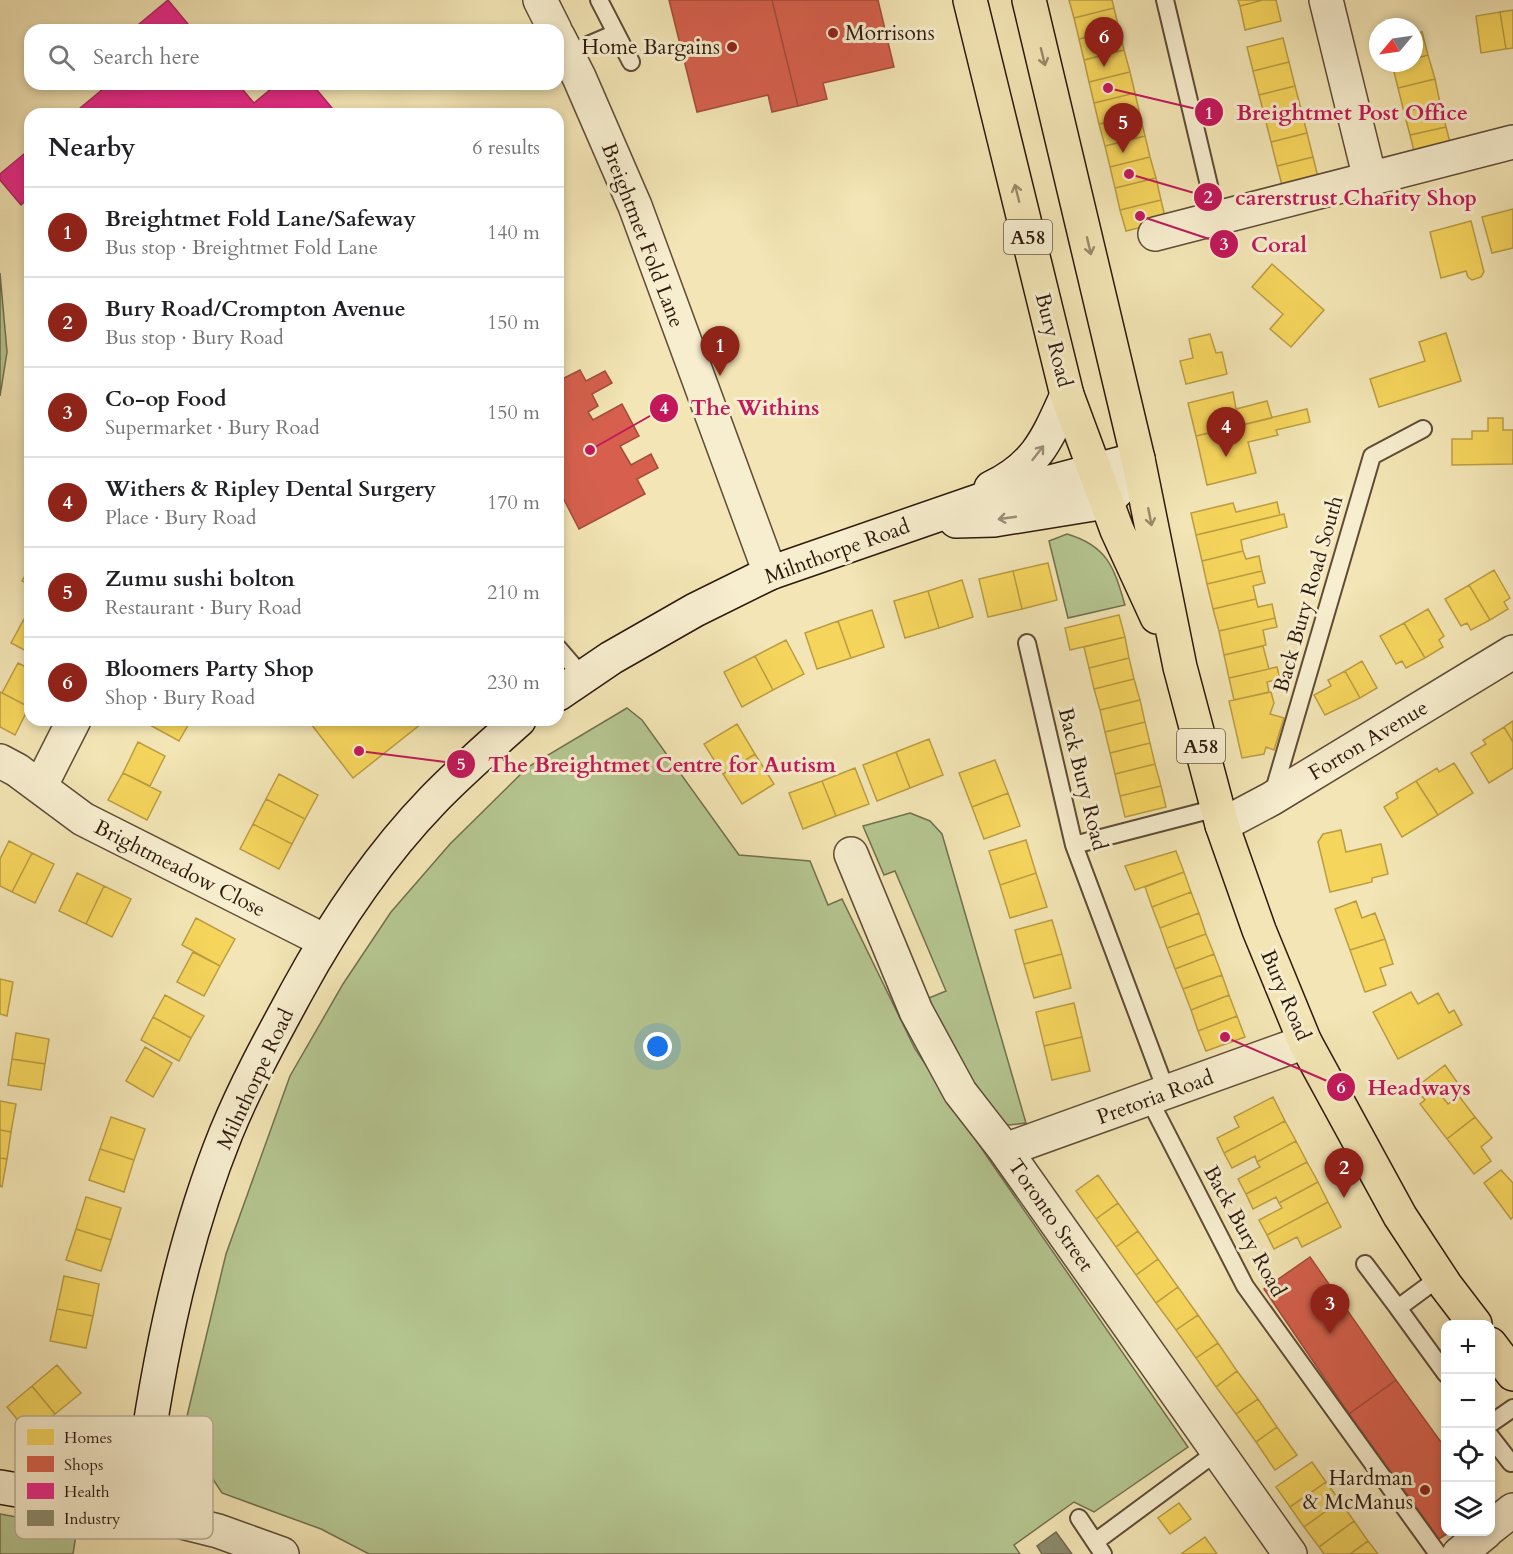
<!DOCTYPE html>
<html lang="en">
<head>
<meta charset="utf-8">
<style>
	body { margin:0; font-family:Cardo,serif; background:#f6f6f6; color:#202124 }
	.controls { position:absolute; right:18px; bottom:18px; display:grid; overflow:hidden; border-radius:12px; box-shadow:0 3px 9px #0003 }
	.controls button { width:54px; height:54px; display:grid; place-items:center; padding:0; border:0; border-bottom:2px solid #e0e0e0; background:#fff; color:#202124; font:30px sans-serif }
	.compass { position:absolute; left:1369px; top:18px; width:54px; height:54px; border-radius:50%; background:#fff; box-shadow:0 3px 9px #0003; rotate:241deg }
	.you { position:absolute; left:658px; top:1047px; width:21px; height:21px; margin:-15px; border:4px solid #fff; border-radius:50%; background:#1a73e8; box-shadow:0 0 0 9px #1a73e833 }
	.badge { display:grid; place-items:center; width:39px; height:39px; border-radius:50%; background:#8f2418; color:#fff; font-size:20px; font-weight:700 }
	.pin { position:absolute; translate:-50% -50px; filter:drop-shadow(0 2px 3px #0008) }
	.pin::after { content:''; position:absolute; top:32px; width:21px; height:18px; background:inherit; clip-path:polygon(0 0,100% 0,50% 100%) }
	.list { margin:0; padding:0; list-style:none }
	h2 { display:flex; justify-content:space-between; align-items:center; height:78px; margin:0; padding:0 24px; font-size:26px }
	h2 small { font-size:20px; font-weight:400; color:#757577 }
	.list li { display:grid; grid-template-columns:39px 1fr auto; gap:18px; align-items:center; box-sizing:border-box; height:90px; padding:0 24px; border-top:2px solid #e0e0e0 }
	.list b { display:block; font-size:22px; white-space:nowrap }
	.list p { margin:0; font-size:20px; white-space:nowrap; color:#757577 }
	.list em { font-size:20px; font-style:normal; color:#757577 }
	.icon { flex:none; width:33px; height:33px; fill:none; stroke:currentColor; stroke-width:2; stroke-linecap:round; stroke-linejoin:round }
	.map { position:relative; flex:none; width:1513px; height:1554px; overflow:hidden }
	.search { position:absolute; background:#fff; box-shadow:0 3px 9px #0003; left:24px; top:24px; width:540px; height:66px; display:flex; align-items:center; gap:15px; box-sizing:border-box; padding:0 21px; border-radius:18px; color:#757577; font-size:22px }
	.panel { position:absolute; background:#fff; box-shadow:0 3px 9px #0003; left:24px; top:108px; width:540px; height:618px; border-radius:18px }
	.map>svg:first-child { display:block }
</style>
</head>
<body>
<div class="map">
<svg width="1513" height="1554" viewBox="0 0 1513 1554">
	<rect width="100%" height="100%" fill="#f3e5b5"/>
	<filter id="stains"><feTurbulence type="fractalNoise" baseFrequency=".00333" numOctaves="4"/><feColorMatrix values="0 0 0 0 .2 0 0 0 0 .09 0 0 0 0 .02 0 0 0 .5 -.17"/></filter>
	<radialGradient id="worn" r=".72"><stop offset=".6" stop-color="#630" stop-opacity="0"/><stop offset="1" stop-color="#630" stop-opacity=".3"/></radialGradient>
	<path fill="#b5c691" stroke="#71704e" stroke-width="1.5" d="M0,273L7,352L0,396Z
		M1067,534C1108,546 1114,568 1125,605L1068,618L1049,541Z
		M627,708L642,720L739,855L810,861L828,905L842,899L915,1049L988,1158L1188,1447L1094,1512L1074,1502L1014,1545L1020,1554H369L321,1529L222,1493L187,1440V1416L226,1254L290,1076L343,984L391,912L450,844L528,767Z
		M910,813L930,821L942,834L1026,1123L1009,1125L992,1119L919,1002L946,991L895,871L884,875L863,826Z
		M0,1514L77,1528L73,1554H0Z"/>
	<path fill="#f6d55c" stroke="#ba9d44" stroke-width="1.5" d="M1069,0H1112L1114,8L1074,18Z
		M1238,0H1263L1240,6Z
		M1263,0H1276L1281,21L1245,30L1240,6Z
		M1114,8L1119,29L1079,39L1074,18Z
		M1513,10V48L1506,49L1500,12Z
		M1500,12L1506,49L1481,53L1476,16Z
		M1119,29L1124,50L1084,60L1079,39Z
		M1422,32L1428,55L1414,59V34Z
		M1283,38L1289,62L1253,71L1247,47Z
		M1124,50L1130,72L1089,82L1084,60Z
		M1428,55L1435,79L1398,88L1392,64L1414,63V59Z
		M1289,62L1295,86L1259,95L1253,71Z
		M1130,72L1135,93L1094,103L1089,82Z
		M1435,79L1440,103L1404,112L1398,88Z
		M1295,86L1301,109L1265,118L1259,95Z
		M1135,93L1140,115L1099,124L1094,103Z
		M1440,103L1446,127L1410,135L1404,112Z
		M1301,109L1307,133L1271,142L1265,118Z
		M1140,115L1145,136L1105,146L1099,124Z
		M1446,127L1452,150L1416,159L1410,135Z
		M1307,133L1313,157L1277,166L1271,142Z
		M1145,136L1150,157L1110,167L1105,146Z
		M1150,157L1156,178L1115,188L1110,167Z
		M1313,157L1319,181L1283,189L1277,166Z
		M1156,178L1161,200L1120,210L1115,188Z
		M1161,200L1166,221L1126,231L1120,210Z
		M1513,209V248L1492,253L1482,217Z
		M1471,221L1484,272L1481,277L1472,280L1468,277L1466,271L1441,278L1430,232Z
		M1272,264L1324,310L1291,347L1270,329L1283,314L1252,287Z
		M1446,333L1461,381L1379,407L1370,379L1425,361L1419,342Z
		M1210,334L1216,353L1222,352L1227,374L1186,384L1180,361L1193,358L1189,339Z
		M1233,392L1236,409L1267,401L1272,418L1196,436L1188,403Z
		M1307,409L1310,422L1276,430L1278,435L1248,442L1256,473L1207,485L1196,436Z
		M1488,418H1503V430H1513V464L1452,465V439H1472V431H1488Z
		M1277,502L1280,515L1196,535L1191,513L1233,503L1236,512Z
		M1284,514L1287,527L1241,540L1243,551L1202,561L1196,535Z
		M1243,551L1246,559L1259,556L1262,571L1207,584L1202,561Z
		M1048,563L1057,600L1022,609L1013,571Z
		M30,567V585L22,581Z
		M1494,570L1510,598L1504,602L1508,609L1490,620L1469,585Z
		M1013,571L1022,609L988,617L979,579Z
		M1262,571L1265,583L1253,586L1256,599L1213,609L1207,584Z
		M962,580L973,617L939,628L928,591Z
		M1469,585L1490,620L1471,630L1467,623L1461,626L1445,599Z
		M928,591L939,628L905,638L894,601Z
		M1256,599L1258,607L1272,604L1275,618L1219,631L1213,609Z
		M30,609V624L23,621Z
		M1428,609L1444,636L1439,640L1443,647L1425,658L1404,623Z
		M872,610L884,647L851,658L838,621Z
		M1119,615L1125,637L1070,650L1065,628Z
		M1275,618L1277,627L1263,630L1266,645L1224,655L1219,631Z
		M23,621L30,624V653L11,643Z
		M838,621L851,658L817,669L805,633Z
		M1404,623L1425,658L1406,668L1402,661L1396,664L1380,636Z
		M1125,637L1129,658L1089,668L1084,647Z
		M786,640L804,674L773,690L755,656Z
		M1263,646L1269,669L1229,678L1224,655Z
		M755,656L773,690L742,707L724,672Z
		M1129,658L1134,679L1094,689L1089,668Z
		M1362,661L1377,688L1360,698L1345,671Z
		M18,663L30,669L29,707L2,693Z
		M1277,667L1280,679L1267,682L1269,692L1234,700L1229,678Z
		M1345,671L1360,698L1325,715L1314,695L1331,686L1328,680Z
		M1134,679L1140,700L1100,710L1094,689Z
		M0,692L29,707L15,735L0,727Z
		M1271,692L1274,703L1270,714L1284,718L1274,750L1266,747L1264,754L1242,758L1229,701Z
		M1140,700L1145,722L1105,732L1100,710Z
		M141,720H191L179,741Z
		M316,720H426L353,778L311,724Z
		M1513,721V742L1504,727Z
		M1145,722L1150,743L1110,753L1105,732Z
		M737,724L755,754L723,774L704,744Z
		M1504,727L1513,742V768L1489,783L1471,753L1486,744L1483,740Z
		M929,739L943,775L910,788L896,752Z
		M138,742L165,756L150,786L123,773Z
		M1150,743L1155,764L1115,774L1110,753Z
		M896,752L910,788L877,801L863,765Z
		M755,754L774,784L742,804L723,774Z
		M995,760L1008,793L972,807L959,773Z
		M1454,763L1473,793L1438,815L1416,781L1437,768L1439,772Z
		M1155,764L1161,786L1120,796L1115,774Z
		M855,768L869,804L836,816L822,781Z
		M123,773L161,792L147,820L108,800Z
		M279,774L318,795L305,819L266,799Z
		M822,781L836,816L803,829L789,793Z
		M1416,781L1438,815L1402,837L1384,807L1398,798L1396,793Z
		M1161,786L1166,807L1125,817L1120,796Z
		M1008,793L1020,826L984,839L972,807Z
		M266,799L305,819L292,844L253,824Z
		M253,824L292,844L279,869L240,849Z
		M1341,830L1346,852L1381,844L1388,874L1372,878V882L1330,892L1318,842L1323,834Z
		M1026,840L1036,873L1000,885L989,851Z
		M9,841L32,853L12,892L0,886V859Z
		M1176,851L1184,872L1135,890L1125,866Z
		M32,853L54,864L35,903L12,892Z
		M1184,872L1191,892L1152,907L1145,887Z
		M77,873L104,886L86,924L59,911Z
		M1036,873L1047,907L1010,918L1000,885Z
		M104,886L131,899L112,937L86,924Z
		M1191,892L1199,913L1160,928L1152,907Z
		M1356,901L1362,918L1375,913L1385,939L1350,950L1335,909Z
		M1199,913L1206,934L1167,948L1160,928Z
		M196,918L235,939L220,966L182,945Z
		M1052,920L1062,954L1024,964L1015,930Z
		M1206,934L1214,954L1175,969L1167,948Z
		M1385,939L1393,964L1380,968L1386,985L1365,992L1350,950Z
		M193,952L220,966L204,996L177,982Z
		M1062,954L1071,988L1034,998L1024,964Z
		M1214,954L1222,975L1183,989L1175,969Z
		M1222,975L1229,995L1191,1010L1183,989Z
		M0,979L13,982L7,1016L0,1014Z
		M1411,992L1418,1004L1438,993L1449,1013L1454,1010L1462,1025L1398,1059L1373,1012Z
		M165,995L204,1016L191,1038L153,1017Z
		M1229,995L1237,1016L1198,1031L1191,1010Z
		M1074,1003L1082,1037L1044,1046L1036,1012Z
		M1237,1016L1245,1037L1206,1051L1198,1031Z
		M153,1017L191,1038L179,1061L141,1040Z
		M16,1033L49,1039L45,1064L12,1059Z
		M1082,1037L1090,1071L1052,1080L1044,1046Z
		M145,1047L172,1063L153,1097L126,1081Z
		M12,1059L45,1064L41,1090L8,1085Z
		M1445,1065L1457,1082L1441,1095L1448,1104L1459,1096L1475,1117L1447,1139L1420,1104L1425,1100L1415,1088Z
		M1273,1097L1285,1121L1224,1153L1217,1138L1239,1127L1234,1117Z
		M0,1101L16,1104L11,1132L0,1130Z
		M111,1117L145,1129L134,1160L100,1149Z
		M1475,1117L1492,1138L1481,1147L1491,1161L1474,1174L1447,1139Z
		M1285,1121L1296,1141L1257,1162L1255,1156L1232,1168L1224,1153Z
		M0,1130L11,1132L7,1159L0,1158Z
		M1296,1141L1307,1162L1246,1194L1238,1179L1260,1167L1257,1162Z
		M100,1149L134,1160L124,1192L89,1180Z
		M0,1158L7,1159L2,1187L0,1186Z
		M1307,1162L1318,1182L1279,1203L1276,1197L1253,1209L1246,1194Z
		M1501,1170L1513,1183V1217L1511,1219L1484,1183Z
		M1098,1175L1118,1203L1096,1219L1076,1191Z
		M1318,1182L1328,1202L1267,1235L1259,1220L1282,1208L1279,1203Z
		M86,1197L121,1208L111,1240L76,1229Z
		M1328,1202L1341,1227L1302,1247L1297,1237L1274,1249L1267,1235Z
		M1118,1203L1138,1231L1116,1247L1096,1219Z
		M76,1229L111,1240L101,1271L66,1260Z
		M1138,1231L1158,1259L1136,1275L1116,1247Z
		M1158,1259L1178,1287L1156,1303L1136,1275Z
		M64,1276L99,1284L93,1316L57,1309Z
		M1178,1287L1198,1315L1176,1330L1156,1303Z
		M57,1309L93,1316L86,1348L50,1341Z
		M1198,1315L1218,1343L1196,1358L1176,1330Z
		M1218,1343L1237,1371L1216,1387L1196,1358Z
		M57,1365L81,1393L55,1414L32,1386Z
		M1237,1371L1258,1399L1236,1414L1216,1387Z
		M32,1386L55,1414L30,1435L7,1407Z
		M1258,1399L1277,1427L1256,1442L1236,1414Z
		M1277,1427L1297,1455L1275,1470L1256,1442Z
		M1312,1462L1326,1482L1290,1507L1276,1487Z
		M1326,1482L1340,1501L1304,1527L1290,1507Z
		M1340,1501L1354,1521L1319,1547L1304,1527Z
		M1179,1503L1191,1519L1170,1534L1158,1518Z
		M1354,1521L1368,1541L1350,1554H1324L1319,1547Z
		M1205,1537L1217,1554H1181Z
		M1368,1541L1378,1554H1350Z"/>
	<path fill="#d6604d" stroke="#a34b3a" stroke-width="1.5" d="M669,0H772L798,106L772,112L768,95L697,112Z
		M772,0H878L894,67L823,83L827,99L798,106Z
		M580,370L586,381L605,371L612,383L592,394L598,406L588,412L593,420L622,404L639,436L620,446L631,465L651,454L658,468L637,479L645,494L579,529L561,494L558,496V381Z
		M1310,1257L1396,1380L1349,1414L1264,1289Z
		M1396,1380L1446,1449V1532H1450L1439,1539L1349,1414Z"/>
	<path fill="#e7298a" stroke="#af2464" stroke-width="1.5" d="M168,0L193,30H132Z
		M109,84H238L254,103L277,84H312L337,114H73Z
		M30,149V197L21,205L0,180V174Z"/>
	<path fill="#8c8c6e" stroke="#706a51" stroke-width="1.5" d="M1056,1532L1072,1554H1042L1037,1546Z"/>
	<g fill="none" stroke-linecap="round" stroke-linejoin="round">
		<g stroke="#5e4c36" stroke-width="20">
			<path id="lane" d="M599,0L631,62
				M1165,0L1217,219
				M567,54L616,33
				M1027,643L1074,845L1167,1093
				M558,648L583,677
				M1272,797L1372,456L1423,429
				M1074,845L1217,808
				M1149,1099L1245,1286L1438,1554
				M1365,1264L1398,1308
				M1440,1277L1398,1308L1446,1374
				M1490,1424L1513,1408
				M1490,1436L1511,1463
				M1079,1518L1103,1554
				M1095,1542L1218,1451"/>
		</g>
		<g stroke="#5e4c36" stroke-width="36">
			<path id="street" d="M540,0L555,30
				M1326,0L1370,179
				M558,36L579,77L635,206L770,573
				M1155,234L1513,142
				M0,761L17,770L83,819L325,941
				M40,787L74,720
				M1222,825L1271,799L1513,652
				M851,854L916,1011L960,1092L1005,1150L1290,1554
				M1005,1150L1305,1042
				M138,1511L218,1531L282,1554
				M1490,1528L1513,1510
				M1459,1554L1486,1532"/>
		</g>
		<g stroke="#2d190c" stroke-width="36">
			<path id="secondary" d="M991,488C1037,466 1047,439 1067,395
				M956,521L994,520L1106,502L1126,482
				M558,694L611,658L695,610L770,573L978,501L1138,459
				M0,1487L138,1511C154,1383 178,1252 226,1133C246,1084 272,1037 297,991C334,923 379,856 433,800C460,772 490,746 519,720"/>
		</g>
		<g stroke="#2d190c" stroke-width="36">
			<path id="highway" d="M970,0L1067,395L1117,530L1157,617
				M1029,0L1138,459L1180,667L1222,825L1259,930L1305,1042L1400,1216L1446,1286L1475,1324
				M1490,1344L1513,1374"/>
		</g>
		<use href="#lane" stroke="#f7eecf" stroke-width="16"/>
		<use href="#street" stroke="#f7eecf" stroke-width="33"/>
		<use href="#secondary" stroke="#f7eecf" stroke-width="33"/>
		<use href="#highway" stroke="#f3e5b5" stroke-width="33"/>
	</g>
	<defs><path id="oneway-shaft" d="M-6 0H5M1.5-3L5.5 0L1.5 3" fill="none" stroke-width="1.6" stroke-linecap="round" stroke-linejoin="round" transform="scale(1.5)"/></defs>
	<g stroke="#9a8969">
		<use href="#oneway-shaft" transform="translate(1043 57) rotate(76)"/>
		<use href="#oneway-shaft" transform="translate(1017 193) rotate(-104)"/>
		<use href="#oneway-shaft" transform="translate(1089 246) rotate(77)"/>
		<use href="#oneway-shaft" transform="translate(1150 517) rotate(79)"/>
	</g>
	<g stroke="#9c8e77">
		<use href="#oneway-shaft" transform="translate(1038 453) rotate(-52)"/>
		<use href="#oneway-shaft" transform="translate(1007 518) rotate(172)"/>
	</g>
	<g fill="#8f2418" stroke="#f7eecf" stroke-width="2">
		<circle cx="833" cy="33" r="6"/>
		<circle cx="732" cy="47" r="6"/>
		<circle cx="1425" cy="1490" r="6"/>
	</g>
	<g text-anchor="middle" stroke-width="6" stroke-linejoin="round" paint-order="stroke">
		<g fill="#f7eecf" stroke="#6a5946" stroke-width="1.5">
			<rect x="1004" y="220" width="48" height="34" rx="4.5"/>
			<rect x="1177" y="729" width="48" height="34" rx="4.5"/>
		</g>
		<g font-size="20" font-weight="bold" fill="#2d190c">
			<text x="1028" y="244">A58</text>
			<text x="1201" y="753">A58</text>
		</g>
		<g font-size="21" fill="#2d190c" stroke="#f7eecf" text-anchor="end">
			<text x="845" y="40" text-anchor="start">Morrisons</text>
			<text x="720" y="54">Home Bargains</text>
			<text x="1413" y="1485">Hardman<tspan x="1413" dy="24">&amp; McManus</tspan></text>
		</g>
		<g font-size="21" fill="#2d190c" stroke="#f7eecf">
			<text transform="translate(643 235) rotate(69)" y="7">Breightmet Fold Lane</text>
			<text transform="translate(1054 340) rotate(76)" y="7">Bury Road</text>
			<text transform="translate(837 551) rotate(-20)" y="7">Milnthorpe Road</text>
			<text transform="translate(1308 594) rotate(-74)" y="7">Back Bury Road South</text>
			<text transform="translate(1368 740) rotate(-31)" y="7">Forton Avenue</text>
			<text transform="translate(1083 779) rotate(76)" y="7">Back Bury Road</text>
			<text transform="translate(180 868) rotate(27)" y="7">Brightmeadow Close</text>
			<text transform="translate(1286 995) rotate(67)" y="7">Bury Road</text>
			<text transform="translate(255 1079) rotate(-65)" y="7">Milnthorpe Road</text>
			<text transform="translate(1155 1097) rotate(-20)" y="7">Pretoria Road</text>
			<text transform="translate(1051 1215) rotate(55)" y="7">Toronto Street</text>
			<text transform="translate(1245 1231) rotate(61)" y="7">Back Bury Road</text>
		</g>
	</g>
	<rect x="15" y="1416" width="198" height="123" rx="9" fill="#f7eecf" stroke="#baae94" stroke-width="1.5"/>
	<rect x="27" y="1429" width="27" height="16" fill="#f6d55c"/>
	<rect x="27" y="1456" width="27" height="16" fill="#d6604d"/>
	<rect x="27" y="1483" width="27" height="16" fill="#e7298a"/>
	<rect x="27" y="1510" width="27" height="16" fill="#8c8c6e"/>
	<g font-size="16" fill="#2d190c">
		<text x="64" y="1443">Homes</text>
		<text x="64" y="1470">Shops</text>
		<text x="64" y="1497">Health</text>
		<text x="64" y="1524">Industry</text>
	</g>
	<path fill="none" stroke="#c2185b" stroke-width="2" d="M1108 88L1209 112M1129 174L1208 197M1140 216L1224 244M590 450L664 408M359 751L461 764M1225 1037L1341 1087"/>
	<g fill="#c2185b" stroke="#f7eecf" stroke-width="2">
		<circle cx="1108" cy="88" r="6"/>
		<circle cx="1129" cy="174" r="6"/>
		<circle cx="1140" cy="216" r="6"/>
		<circle cx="590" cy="450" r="6"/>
		<circle cx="359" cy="751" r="6"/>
		<circle cx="1225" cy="1037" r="6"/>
		<circle cx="1209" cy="112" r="15"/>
		<circle cx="1208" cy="197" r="15"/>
		<circle cx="1224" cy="244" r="15"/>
		<circle cx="664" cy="408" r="15"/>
		<circle cx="461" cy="764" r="15"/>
		<circle cx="1341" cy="1087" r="15"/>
	</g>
	<g font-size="18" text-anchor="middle" font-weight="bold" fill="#fff">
		<text x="1209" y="119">1</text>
		<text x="1208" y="203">2</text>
		<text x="1224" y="250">3</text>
		<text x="664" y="414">4</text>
		<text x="461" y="770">5</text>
		<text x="1341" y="1093">6</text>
	</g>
	<g font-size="22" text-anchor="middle" font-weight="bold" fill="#c2185b" stroke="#f7eecf" stroke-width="6" stroke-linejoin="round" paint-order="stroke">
		<text x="1352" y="120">Breightmet Post Office</text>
		<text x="1356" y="205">carerstrust Charity Shop</text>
		<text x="1279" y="252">Coral</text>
		<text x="755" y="415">The Withins</text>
		<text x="662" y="772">The Breightmet Centre for Autism</text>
		<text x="1419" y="1095">Headways</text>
	</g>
	<rect width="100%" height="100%" filter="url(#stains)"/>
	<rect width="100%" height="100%" fill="url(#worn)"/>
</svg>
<div class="controls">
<button>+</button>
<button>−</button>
<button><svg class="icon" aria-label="locate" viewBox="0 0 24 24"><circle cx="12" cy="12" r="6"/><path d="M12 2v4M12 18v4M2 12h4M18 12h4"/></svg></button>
<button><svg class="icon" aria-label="layers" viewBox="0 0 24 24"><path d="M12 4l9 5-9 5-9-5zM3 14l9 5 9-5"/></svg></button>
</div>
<svg class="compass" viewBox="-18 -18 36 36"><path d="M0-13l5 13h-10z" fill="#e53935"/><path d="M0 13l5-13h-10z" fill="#757577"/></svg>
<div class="you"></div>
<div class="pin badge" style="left:720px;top:376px">1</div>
<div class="pin badge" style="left:1344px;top:1198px">2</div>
<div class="pin badge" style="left:1330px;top:1334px">3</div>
<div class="pin badge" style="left:1226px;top:457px">4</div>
<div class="pin badge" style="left:1123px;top:153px">5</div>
<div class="pin badge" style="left:1104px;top:67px">6</div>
<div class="search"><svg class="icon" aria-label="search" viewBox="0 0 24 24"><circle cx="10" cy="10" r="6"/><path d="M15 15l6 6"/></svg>Search here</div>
<section class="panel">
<h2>Nearby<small>6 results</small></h2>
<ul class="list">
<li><span class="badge">1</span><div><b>Breightmet Fold Lane/Safeway</b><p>Bus stop · Breightmet Fold Lane</p></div><em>140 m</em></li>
<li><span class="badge">2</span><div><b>Bury Road/Crompton Avenue</b><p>Bus stop · Bury Road</p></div><em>150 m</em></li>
<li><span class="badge">3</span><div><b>Co-op Food</b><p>Supermarket · Bury Road</p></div><em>150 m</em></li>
<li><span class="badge">4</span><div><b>Withers &amp; Ripley Dental Surgery</b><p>Place · Bury Road</p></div><em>170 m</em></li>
<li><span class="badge">5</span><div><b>Zumu sushi bolton</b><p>Restaurant · Bury Road</p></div><em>210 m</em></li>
<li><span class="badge">6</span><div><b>Bloomers Party Shop</b><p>Shop · Bury Road</p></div><em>230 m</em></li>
</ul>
</section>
</div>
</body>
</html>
